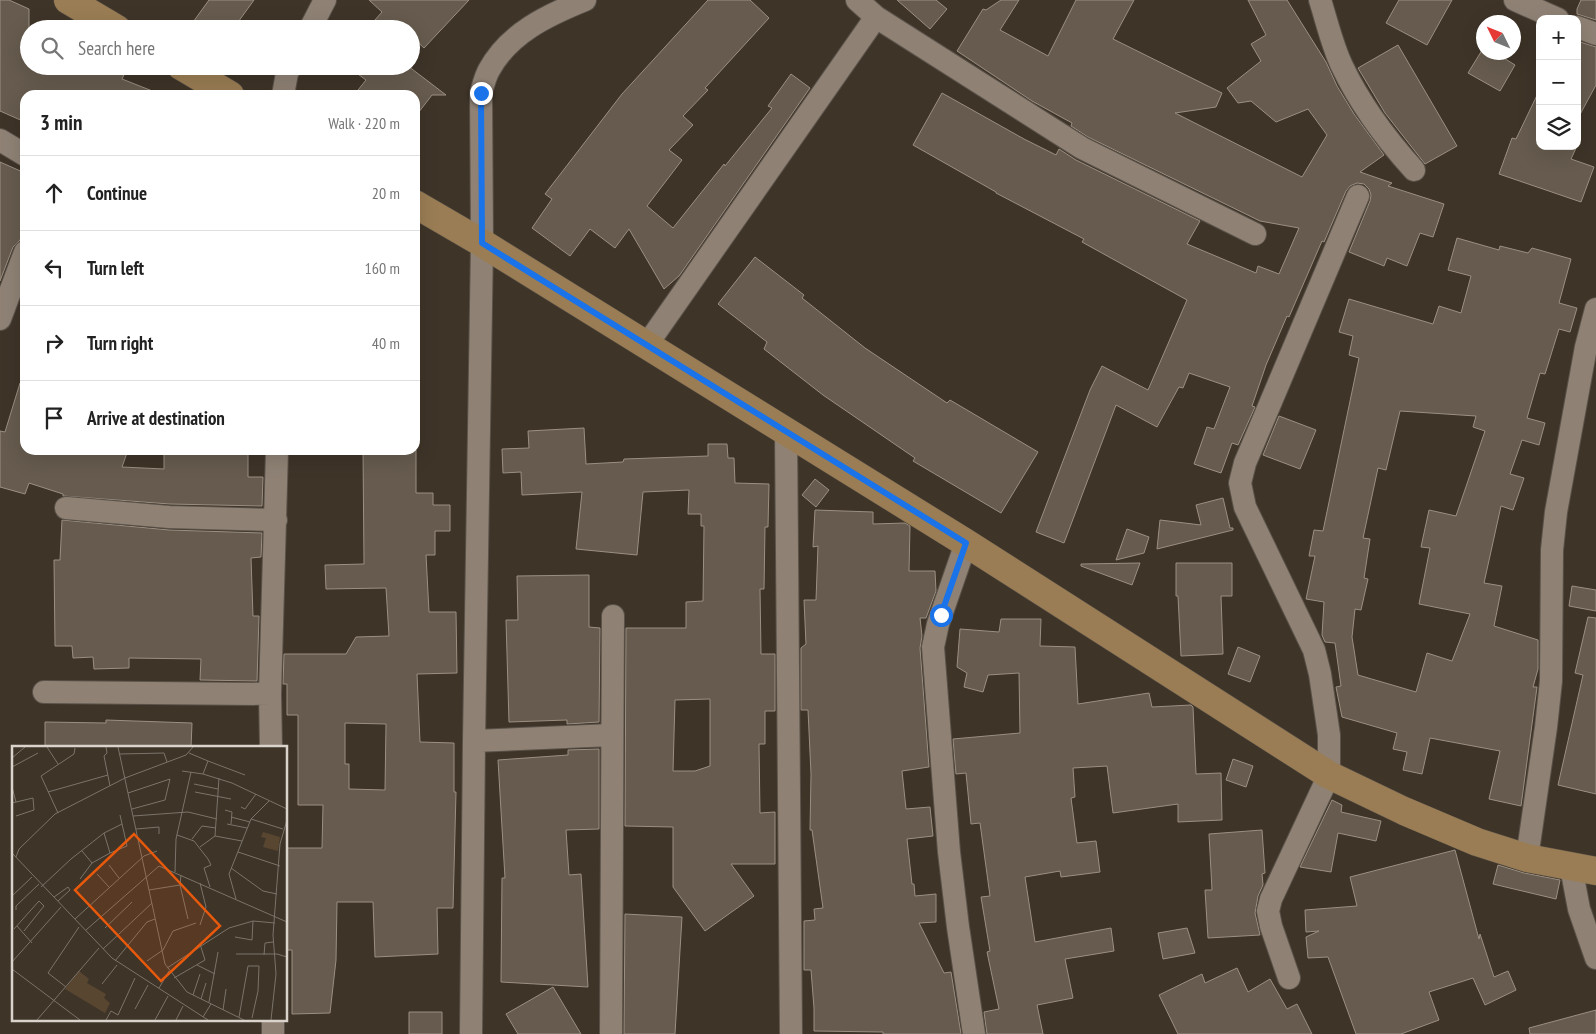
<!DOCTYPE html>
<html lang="en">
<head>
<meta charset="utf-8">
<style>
	body { margin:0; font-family:"PT Sans Narrow",sans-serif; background:#f6f6f6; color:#222 }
	.controls { position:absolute; right:15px; top:15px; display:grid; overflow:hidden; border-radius:10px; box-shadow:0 5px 20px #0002 }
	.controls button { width:45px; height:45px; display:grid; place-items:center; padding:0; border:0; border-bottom:1px solid #e0e0e0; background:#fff; color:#222; font:25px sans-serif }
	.compass { position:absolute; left:1476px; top:15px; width:45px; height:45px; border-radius:50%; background:#fff; box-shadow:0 5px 20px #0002; rotate:313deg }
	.stop { position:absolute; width:15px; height:15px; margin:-11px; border:4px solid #1a73e8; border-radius:50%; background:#fff }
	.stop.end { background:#1a73e8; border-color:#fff; box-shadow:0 1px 5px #0008 }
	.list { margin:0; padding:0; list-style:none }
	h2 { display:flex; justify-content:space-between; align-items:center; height:65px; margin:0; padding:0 20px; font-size:21px }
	h2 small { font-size:16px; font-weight:400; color:#767676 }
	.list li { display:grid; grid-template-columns:32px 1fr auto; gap:15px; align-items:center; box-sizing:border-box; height:75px; padding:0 20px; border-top:1px solid #e0e0e0 }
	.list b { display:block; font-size:19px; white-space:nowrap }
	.list em { font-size:16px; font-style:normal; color:#767676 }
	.icon { flex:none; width:28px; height:28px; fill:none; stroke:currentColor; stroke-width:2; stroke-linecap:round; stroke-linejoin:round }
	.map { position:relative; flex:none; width:1596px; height:1034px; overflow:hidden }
	.search { position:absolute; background:#fff; box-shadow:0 5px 20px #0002; left:20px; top:20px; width:400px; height:55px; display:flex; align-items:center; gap:12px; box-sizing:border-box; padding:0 18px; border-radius:28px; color:#767676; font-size:19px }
	.panel { position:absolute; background:#fff; box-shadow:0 5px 20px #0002; left:20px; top:90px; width:400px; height:365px; border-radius:15px }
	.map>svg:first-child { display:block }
</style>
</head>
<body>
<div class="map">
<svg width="1596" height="1034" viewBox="0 0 1596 1034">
	<rect width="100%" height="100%" fill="#3e3428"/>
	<path fill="#665b4e" stroke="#9b8f82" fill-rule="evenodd" d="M0,0H9L29,9V66H128L122,79L160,94V95H25V122L0,111Z
		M209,0H254L233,29H188Z
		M369,0H469L424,48L411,36V29H367L382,12Z
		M708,0H750L769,18L705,88L708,90L683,116L693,125L669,150L682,160L647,206L673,228L724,164L725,166L772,108L768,106L791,74L810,88L679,276L664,289L629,229L615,248L590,229L570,256L532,228L552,199L545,194L622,94Z
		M897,0H936L947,9L930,29Z
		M1001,0H1019L1000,30L1048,56L1076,0H1134L1113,39L1222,93L1216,107L1175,113L1302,177L1327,135L1308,109L1276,122L1251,101L1238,103L1227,88L1261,61L1251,44L1266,35L1248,0H1287L1326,62L1337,86L1354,114L1384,155L1360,172L1392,183L1388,186L1444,204L1433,237L1420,233L1407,266L1387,258L1384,266L1349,252L1370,201L1371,195L1369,189L1364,184L1357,183L1350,186L1346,191L1324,242L1322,241L1289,317L1287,316L1266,365L1252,406L1255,407L1238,445L1232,443L1221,473L1194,464L1207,427L1214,429L1230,387L1189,373L1183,388L1179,387L1157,427L1116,405L1064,543L1036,532L1090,390L1102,366L1148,390L1187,300L1082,242L1084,239L996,193V192L913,145L942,93L1024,139L1056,155L1059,149L1076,160L1200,221L1187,244L1256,273L1258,266L1279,274L1299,228L1260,221L1088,137L1071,126L1072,123L1032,101L957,51L983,9L986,10Z
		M1399,0H1452L1427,45L1386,23Z
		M1581,0H1596V20L1577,14V9Z
		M1577,41L1596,47V85L1577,120Z
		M1398,45L1457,146L1425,164L1385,113L1358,68Z
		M1484,47V52H1494L1515,65L1500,91L1468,73Z
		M347,66H408L446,95H432L415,117V95H354L366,80Z
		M1540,89V146H1577L1571,159L1594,167L1581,202L1499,174L1512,138L1516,139Z
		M0,162L25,173V229L20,240L13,247L0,281Z
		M1457,238L1499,250L1500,246L1528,253L1532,248L1571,259L1559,303L1577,308L1570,332L1559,329L1545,374L1540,373L1527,418L1545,423L1539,445L1522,440L1510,474L1524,478L1513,510L1501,506L1484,583L1502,586L1494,626L1538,640V669L1533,687H1537L1521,806L1489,799L1500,751L1430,738L1422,774L1403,770L1407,752L1393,749L1397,733L1342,717L1336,687L1341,686L1335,643L1325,642L1322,635L1324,602L1306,599L1315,556H1309L1314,530L1323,531L1359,358L1349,355L1353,336L1339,332L1349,299L1433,324L1439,306L1461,313L1471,276L1448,270ZM1400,411L1476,416L1473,427L1485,431L1456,516L1429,510L1421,547L1430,548L1419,604L1470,614L1452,661L1427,653L1416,692L1358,675L1352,637L1355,609L1361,610L1368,579L1364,578L1370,539L1363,538L1378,468L1386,470Z
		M755,257L804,295L802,298L865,348L947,403L950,400L1038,452L1001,513L913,461L915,458L823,395L764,349L767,342L718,304Z
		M20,383L25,384V450H128L122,467L164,469V450H248V477H263L262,506L170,504L63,496V494L29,483L25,494L0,487V431L5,432Z
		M1279,416L1316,430L1300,469L1263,455Z
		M584,428L586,464L623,462L624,459L708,456V444H727L728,458H734L735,483L769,484L768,527H765L764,589H760L761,654H775V711H765V744H759L760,813L775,812V864H731L754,896L705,931L673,887V827L625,826L626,628H686V602L703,601L704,526H701V514H688L689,490L643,492L637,555L576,549L582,492L522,495L521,472L503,473L502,449L529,448L528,431ZM710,699V766L695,771H673L675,700Z
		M363,450H416V493H433V505H450V531H435V555H426L429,612H456L457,673L417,674L420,742L454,743V792H456L453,908H437L438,954L375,957L373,902H337L336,960L330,1013L292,1014V950H286L287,848H322L323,805H298V715H287V684H283L284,654H346L356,637L389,636L386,588L326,589L325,565L364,564ZM345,723L386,724L385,790L349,789V764H345Z
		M815,479L829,490L816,507L802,495Z
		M1223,498L1230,528H1233V530L1157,549L1160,520L1201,525L1196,505Z
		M815,510L873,512V524L905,523L910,526L909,571H935L936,591L926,618H920L922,636L920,648L929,767L902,771L906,809L930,807L933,836L907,839L912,884H914L915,896L936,894V922L919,923L944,973L951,972L961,1034H883V1032L814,1031V1008L811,970H804V921L815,920L814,909L823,908L812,830H810L811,774L808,710H801V648L806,644L804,600H816L818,546L813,547Z
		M62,520L169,530L262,533L261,557L251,558L253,616H259L257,681L200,680L201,659L129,658V668L94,669L93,657L73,658L72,646H55L54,560H60Z
		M1127,529L1149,537L1144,553L1116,560Z
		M1140,563L1132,585L1081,566V564Z
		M1176,563H1232V596H1221L1223,654L1181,656L1178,596H1176Z
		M589,575V627L600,628L599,722L567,724V720L509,722L506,620H518L517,576Z
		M1572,586L1596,590V611L1569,606Z
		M1588,617L1596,618V794L1558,785L1583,675L1575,673Z
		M1001,619H1041L1040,646L1075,647L1078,704L1149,693L1152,707L1191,705L1193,707L1196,774L1221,773L1222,820L1178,822V804L1113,813L1107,766L1073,768L1075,797L1071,798L1077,843L1096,841L1100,872L1061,877L1060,871L1025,877L1035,942L1111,928L1114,951L1065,959L1073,998L1037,1005L1043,1034H987L984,1012L999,1009L987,952L990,951L981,897L990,896L980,823L971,824L966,773L956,774L953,739L1020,733L1019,673L988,675L983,692L964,687L967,673L957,667L960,629L999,632Z
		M1238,647L1260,656L1250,682L1228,674Z
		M106,720L192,723L191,748H45V722L106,723Z
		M599,749V829L566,830L569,875L581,874L588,987L501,982L502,878H505L498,760L568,755V750Z
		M1233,759L1253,766L1246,787L1226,780Z
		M1332,800L1342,805L1341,812L1381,821L1376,841L1338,833L1331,872L1300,867Z
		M1262,830L1265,873L1262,874L1263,885L1258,896L1255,913L1260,935L1208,938L1205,890H1212L1209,834Z
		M1455,850L1479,939L1480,934L1494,977L1508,971L1516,990L1485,1005L1473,978L1429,992L1439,1020L1401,1034H1356L1328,957L1308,958L1306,937L1319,931L1306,932L1305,910L1357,906L1350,877Z
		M1498,865L1524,873L1560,880L1556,899L1493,884Z
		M625,914L682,917L675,1034H624Z
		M1187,928L1195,953L1163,959L1158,933Z
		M1237,968L1248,992L1270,979L1287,1009L1297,1004L1312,1034H1178L1159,995L1202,974L1205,983Z
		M553,987L581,1034H518L506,1014Z
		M1596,1010V1034H1530L1529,1028Z
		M409,1012H442V1034H409Z"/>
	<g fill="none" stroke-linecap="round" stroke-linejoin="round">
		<g stroke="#5b5249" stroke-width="24">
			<path id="street" d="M857,0L876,17L1082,148L1255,234
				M1320,0C1327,22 1332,45 1342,66C1360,104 1386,139 1414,170
				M1515,0L1558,19
				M1577,27L1596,34
				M310,29L325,0
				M283,95L287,73L291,66
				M0,140L25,155
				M0,319L25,252
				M646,346L876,17
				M786,432L791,1034
				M66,508L169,517L276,520
				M966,543L938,624L933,647L949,852L958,927L974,1034
				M44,692L270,694
				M474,741L612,735
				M271,748L270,694L277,450
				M1527,858L1546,727L1551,681L1552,550L1556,512L1586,347L1596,309
				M1571,867L1579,909L1596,958
				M1289,978L1271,926L1268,911L1271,899L1329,775V735L1320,674L1314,650L1245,507L1240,483L1245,463L1358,196
				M273,1020V1034
				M471,1034L474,741L482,243L481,93C483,86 485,77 489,70C509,33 548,15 585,0
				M611,1034L613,616"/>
		</g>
		<g stroke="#5b5249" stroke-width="29">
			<path id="secondary" d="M68,0L117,29
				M181,66L230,95
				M415,204L482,243L966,543L1329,775L1404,811L1477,842L1527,858L1596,871"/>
		</g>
		<use href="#street" stroke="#8f8275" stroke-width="22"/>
		<use href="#secondary" stroke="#9a7d54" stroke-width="28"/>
	</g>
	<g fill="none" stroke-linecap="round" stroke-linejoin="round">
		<path stroke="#1a73e8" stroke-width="6" d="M481,93L482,243L966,543L941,615"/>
	</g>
	<g transform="translate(12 746)">
		<rect width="275" height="275" fill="#3e3428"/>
		<path d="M251,86L268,91L266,105L251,101L254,92L249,91ZM67,225L77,233L75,237L94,248L92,252L98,257L93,267L53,243Z" fill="#594631"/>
		<path fill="none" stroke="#7c746a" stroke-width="1" d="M35,1L46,18M94,1L95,7L92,10L98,40M106,1L153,218L175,246L232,274M177,7L196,15L191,28L220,37L275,63M108,8L152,7L155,16M0,12L13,1M196,15L233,29M0,21L26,7M170,25L191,28M182,38L206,43M0,41L4,56M36,46L96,29M183,46L219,53M116,47L158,33L153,54L120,63M0,57L21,52L22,64L4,70M229,61L233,63L244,48M213,64L220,66L219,78M46,67L29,30L62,8L63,2M121,70L176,66L205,73M219,71L238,76M239,73L271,83M215,78L235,82M124,83L147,81V88M92,87L98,107L115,100L108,69M165,89L182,95L196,113L199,119L192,122L198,141M203,90L207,32M180,93L190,80L204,82M188,101L203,90L230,95M226,106L268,120M0,107L100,212L196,274M4,111L7,103L43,68L113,32L174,9L181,1M80,117L98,107M97,119L107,132M219,122L251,145L265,148M163,126L164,93L179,26M85,128L97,141M169,129L168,139L176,173M68,133L80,117L70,105M188,137L194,161L188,179M29,141L59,113L92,87L110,78M137,144L168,139M0,150L20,131M42,151L56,141L58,144L46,155M224,153L217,128L239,73L257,55M4,164V160L27,138M63,173L132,110L145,105M5,180L20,197M93,182L120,156M2,183L27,155L32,160L12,185M74,184L147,120L275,176M223,191L240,194L241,175M91,203L140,157M224,208H265L275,211M252,209L253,197L261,196M103,215L135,176L143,173M135,215L151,204L161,185L184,177M0,216L49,161M185,219L203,228M155,222L217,182L241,175L263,177M0,223L68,274M162,232L193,214L188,198M90,238L105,219M54,241L36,227L67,181M147,242L157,225M181,249L188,228M189,253L194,237M197,256L206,206M123,263L136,239M211,264L214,243M191,271L199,258M227,271L236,220H247L246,245L240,272M25,274L87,202M94,274L99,265L106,269L123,232M143,274L156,250M164,274L171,260M259,274L264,228L261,189L268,98L275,74"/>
		<path fill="#e8590c" fill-opacity="0.15" stroke="#e8590c" stroke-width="2.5" d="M122,88L208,180L149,235L63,144Z"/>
		<rect width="275" height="275" fill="none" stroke="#dad3cc" stroke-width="2.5"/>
	</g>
</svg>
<div class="controls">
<button>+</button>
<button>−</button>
<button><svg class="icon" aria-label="layers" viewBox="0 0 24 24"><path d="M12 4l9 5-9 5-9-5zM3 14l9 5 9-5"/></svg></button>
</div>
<svg class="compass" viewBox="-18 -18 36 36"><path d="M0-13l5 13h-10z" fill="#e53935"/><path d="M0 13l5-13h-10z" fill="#767676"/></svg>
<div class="stop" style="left:941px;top:615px"></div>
<div class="stop end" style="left:481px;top:93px"></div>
<div class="search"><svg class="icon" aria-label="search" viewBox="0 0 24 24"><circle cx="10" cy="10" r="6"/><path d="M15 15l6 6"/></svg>Search here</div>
<section class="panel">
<h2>3 min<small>Walk · 220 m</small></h2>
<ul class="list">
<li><svg class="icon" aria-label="ahead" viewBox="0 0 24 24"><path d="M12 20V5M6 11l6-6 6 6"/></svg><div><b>Continue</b></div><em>20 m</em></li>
<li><svg class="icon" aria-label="left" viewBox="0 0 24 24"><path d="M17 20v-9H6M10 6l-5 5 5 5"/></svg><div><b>Turn left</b></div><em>160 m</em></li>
<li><svg class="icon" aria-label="right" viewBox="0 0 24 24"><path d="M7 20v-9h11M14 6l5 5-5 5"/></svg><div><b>Turn right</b></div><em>40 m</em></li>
<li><svg class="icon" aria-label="arrive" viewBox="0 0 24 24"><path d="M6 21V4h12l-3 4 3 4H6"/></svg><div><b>Arrive at destination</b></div></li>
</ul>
</section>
</div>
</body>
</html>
